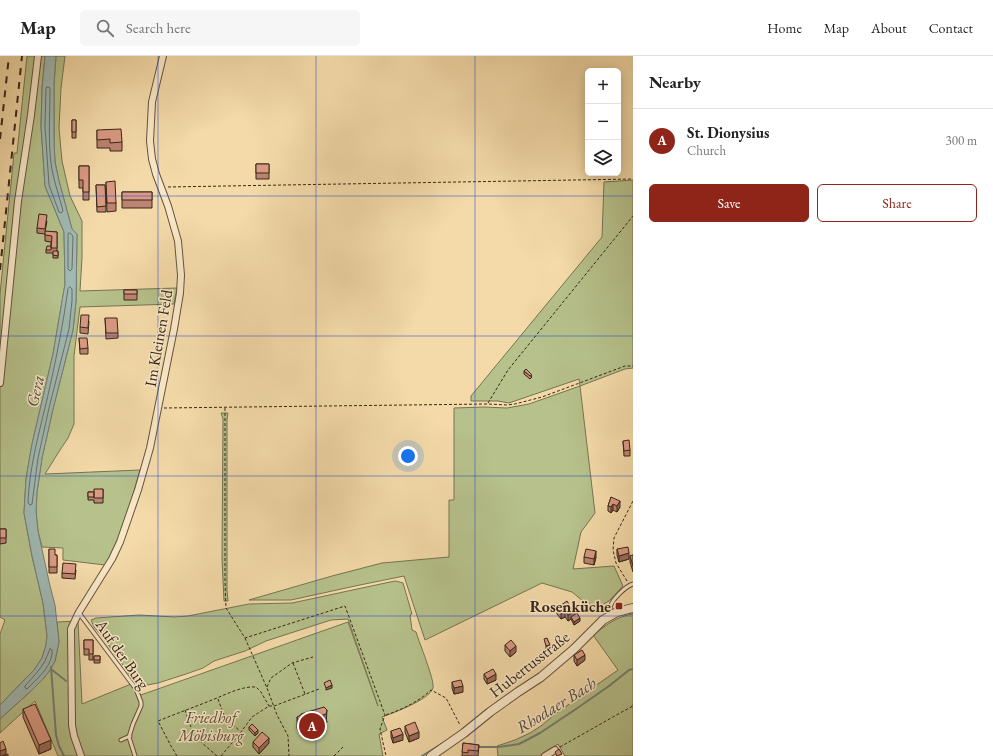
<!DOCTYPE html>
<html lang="en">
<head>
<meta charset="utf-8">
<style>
	body { margin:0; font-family:"EB Garamond",serif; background:#f6f6f6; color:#222 }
	.controls { position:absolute; right:12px; top:12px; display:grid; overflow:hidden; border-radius:6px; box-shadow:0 2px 10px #0003 }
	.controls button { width:36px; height:36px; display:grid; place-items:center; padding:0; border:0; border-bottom:1px solid #e0e0e0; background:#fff; color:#222; font:20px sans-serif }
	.you { position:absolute; left:408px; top:400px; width:14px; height:14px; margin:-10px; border:3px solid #fff; border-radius:50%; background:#1a73e8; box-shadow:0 0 0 6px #1a73e833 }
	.badge { display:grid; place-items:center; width:26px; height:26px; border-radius:50%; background:#8f2418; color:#fff; font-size:13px; font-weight:700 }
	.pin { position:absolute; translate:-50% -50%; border:2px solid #fff; box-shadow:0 1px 4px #0006 }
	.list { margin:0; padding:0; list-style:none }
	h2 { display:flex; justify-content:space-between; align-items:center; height:52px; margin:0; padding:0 16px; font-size:17px }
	h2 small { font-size:13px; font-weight:400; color:#767676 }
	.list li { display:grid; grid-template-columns:26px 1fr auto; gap:12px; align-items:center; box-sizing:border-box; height:64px; padding:0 16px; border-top:1px solid #e0e0e0 }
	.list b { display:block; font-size:15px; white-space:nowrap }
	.list p { margin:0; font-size:13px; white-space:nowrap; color:#767676 }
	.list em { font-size:13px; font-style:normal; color:#767676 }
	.actions { display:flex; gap:8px; padding:12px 16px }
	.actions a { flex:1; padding:9px 0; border:1px solid #8f2418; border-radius:6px; text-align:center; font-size:14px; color:#8f2418 }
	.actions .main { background:#8f2418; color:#fff }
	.icon { flex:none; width:22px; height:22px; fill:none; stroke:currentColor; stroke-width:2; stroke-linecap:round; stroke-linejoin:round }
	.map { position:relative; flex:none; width:633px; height:700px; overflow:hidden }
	header { display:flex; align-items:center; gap:24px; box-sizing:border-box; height:56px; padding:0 20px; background:#fff; border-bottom:1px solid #e0e0e0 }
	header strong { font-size:19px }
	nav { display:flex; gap:22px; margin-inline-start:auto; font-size:14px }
	.search { width:280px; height:36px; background:#f6f6f6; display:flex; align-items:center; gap:10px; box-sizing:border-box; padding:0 14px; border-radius:6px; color:#767676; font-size:15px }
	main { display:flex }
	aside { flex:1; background:#fff }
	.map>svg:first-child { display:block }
</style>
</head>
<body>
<header>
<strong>Map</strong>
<div class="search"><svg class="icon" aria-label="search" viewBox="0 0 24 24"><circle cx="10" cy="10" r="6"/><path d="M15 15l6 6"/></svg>Search here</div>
<nav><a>Home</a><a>Map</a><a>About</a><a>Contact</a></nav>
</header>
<main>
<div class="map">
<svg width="633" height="700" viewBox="0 0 633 700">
	<rect width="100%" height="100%" fill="#f4daa9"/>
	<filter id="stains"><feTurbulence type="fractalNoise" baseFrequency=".005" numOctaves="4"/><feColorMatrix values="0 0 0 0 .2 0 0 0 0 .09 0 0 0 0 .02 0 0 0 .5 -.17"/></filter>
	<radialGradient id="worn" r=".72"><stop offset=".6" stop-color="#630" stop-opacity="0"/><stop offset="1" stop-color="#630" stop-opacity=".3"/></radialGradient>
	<path fill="#b6c18b" stroke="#767451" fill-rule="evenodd" d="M27,0H45L42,33L41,70L45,130L64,176L65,228L53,298L32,388L26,423L24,457L32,500L43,547L47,579L46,589L42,602L34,614L0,649V578L5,564L0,561V238L14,97H17Z
		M56,0H65L61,32L59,72L62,105L70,140L82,165V202L80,235L177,232L174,248L80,251L74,300V368L68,382L60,394L45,418L140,414C131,446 122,480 105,509L63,504V492L42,491L38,475L36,456L37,436L42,402L53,353L73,274L76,245L77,178L72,173L59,125L55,106L54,87V28Z
		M633,124V312L625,313L580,330L595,457L581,476L573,513L614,510L623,530L609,545L594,554L572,536L542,527L425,584L404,520L355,530L291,544H249L332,520L382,507L449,501V444H454V352L484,351L507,352L529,348L580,330L579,323L509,347L498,345H471V340L602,181L604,126Z
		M221,357H228L227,364V534L228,545H224L222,503L223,363Z
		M396,525L403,527L412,558L410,559L412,574L416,576C419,586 435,625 433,632C429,644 393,657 382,661L387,674L379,678L383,700H58L35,645L0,677V663L32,634L43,623L50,614L55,605L59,586L57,566L78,565L82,648L131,628L138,640L348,566L378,650L348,563L331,564L266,585L245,595L214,605L203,612L186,618L158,627L147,629L139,626L130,619L102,580L94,571L91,564L96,562L139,559L175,561L188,560L249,548L292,547L390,526ZM327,665L326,669L303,677V676L299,677Z
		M633,558V648L632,649L633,653V700H565L558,688L539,700H498L497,690L515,684L530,677L541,670L555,658L618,614L593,579C605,570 617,560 633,558Z"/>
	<path fill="#9fb8b1" stroke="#757e73" d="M45,0H56L54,28V87L55,106L59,125L72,173L77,178L76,245L73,274L53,353L42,402L37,436L36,456L38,475L50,530L55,549L59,586L55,605L50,614L43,623L32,634L0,663V649L34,614L42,602L46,589L47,579L43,547L32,500L24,457L26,423L32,388L53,298L65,228L64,176L45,130L41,70L42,33Z"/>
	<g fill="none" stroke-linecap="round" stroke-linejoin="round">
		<path stroke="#6b6f64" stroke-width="1" d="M47,31H49L50,32C50,57 48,82 51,107C53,123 59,139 63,155L61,157L59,156L49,129L45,70L46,33Z
			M70,177L73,180L72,213L70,215L68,213V178Z
			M70,231L72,233V245L69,273L49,352L38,402L32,448L30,449L28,447C29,411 40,374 48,339C56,304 63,269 68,233Z
			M50,593L52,594C53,609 39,621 29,631L27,633L25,632V630C32,622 40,614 45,605C47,601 48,597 50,593Z"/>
		<path stroke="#757e73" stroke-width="2" d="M51,611L56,679L59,690L64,700
			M51,613L66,625
			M477,691H499L519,688L540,677L576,653L609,630L629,614L633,613
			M422,700L443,687"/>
		<g stroke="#66533c" stroke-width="5">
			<path id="service" d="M79,557L136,633L141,646V650L133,668L129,681L135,700
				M611,559C611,557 610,554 610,552C611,544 626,530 633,528
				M121,684L130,680"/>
		</g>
		<g stroke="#66533c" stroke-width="8">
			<path id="minor" d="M0,327L18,145L31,59L38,0
				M81,700L74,680L72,669L71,573L79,556L112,503L120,486L138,434L150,392L174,273L180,237L181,219L178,185L168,150L156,118L152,103L150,85L152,46L163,0
				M545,700L555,694"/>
		</g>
		<g stroke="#66533c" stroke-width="10">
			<path id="tertiary" d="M431,700L464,677L490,656L518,636L541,621L574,593L603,564L617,556L633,552"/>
		</g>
		<path stroke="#372617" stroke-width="1" stroke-dasharray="3 2" stroke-linecap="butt" d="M168,131L633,123
			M488,347L508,314L633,160
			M164,352L488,348L507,349L515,348L542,341L625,310H633
			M225,352V526L226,552L245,582L345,550L385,659L380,673L386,700
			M627,525L616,507L613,494L614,482L633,445
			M245,582L267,632L277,659L288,680L289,700
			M293,607L305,638
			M267,631L271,622L292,607L313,601
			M218,643L225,662L240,675
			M185,654L194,680L217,700
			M386,659C403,653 418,646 431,634L446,642L460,669
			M560,691L620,657L633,650
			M177,700L171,690L158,665C178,657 197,650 217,642C229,637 243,630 256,631L261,636L269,650
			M221,700L241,676L252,661L269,650H274L319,633
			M334,700L343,691"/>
		<use href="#service" stroke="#f8e7c7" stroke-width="3"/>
		<use href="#minor" stroke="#f8e7c7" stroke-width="6"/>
		<use href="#tertiary" stroke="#f8e7c7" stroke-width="8"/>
		<path stroke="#372617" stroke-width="2" stroke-dasharray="7 7" stroke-linecap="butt" d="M0,83L9,0
			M0,214L22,0"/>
	</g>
	<path fill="#bc8472" stroke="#372617" d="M72,64H76V82H72Z
		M97,74L122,86V95H110V92H97Z
		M256,108H269V123H256Z
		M79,110H89V144H83V132H79Z
		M106,126L116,147V155L107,156Z
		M96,129H105L106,156H97Z
		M122,136H152V152H122Z
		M47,165L45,176H57V195H58V202H53V197H46V194L51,190V186L45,185V178L37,177V172Z
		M124,234H137V244H124Z
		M105,262L118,277V282L106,283Z
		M89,265L88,278L80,277V271Z
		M79,282L88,292V298H80Z
		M524,315L532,321L530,323L524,318Z
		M623,385L630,394V400H624Z
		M103,433V447H94V444H88V436H94Z
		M611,441L620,451L617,456L613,454L611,457L608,455V450Z
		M0,473H6V487L0,488Z
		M49,493L55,499H57V517H49Z
		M617,493L629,503L619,506L617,499Z
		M633,499V516L630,506V500Z
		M584,501H596L594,509L584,507Z
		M76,514L75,523L62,522V517Z
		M557,552L572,553L577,557L580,565L574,569L571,563L568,565L565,561L561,563L557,558Z
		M84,584H93V604H89V599H84Z
		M505,589L516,596L510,601L505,595Z
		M574,599L585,604L577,610L574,605Z
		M94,600H100V607H94Z
		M484,618L496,624L487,628L484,623Z
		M452,626L463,636L454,638L452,632Z
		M23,653L51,693L39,698L23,661Z
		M297,661L327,665L326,669L303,677V676L299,677L297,672Z
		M405,670L419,682L409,686L405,676Z
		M249,671L258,677L255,680L249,674Z
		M391,675L403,684L393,687L391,681Z
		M253,686L269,687L259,698L253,691Z
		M463,687L479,689L478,700H462Z"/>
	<path fill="#996c5c" stroke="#372617" d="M620,445V451L617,456V450Z
		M613,448V454L611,457V451Z
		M596,495V501L594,509V503Z
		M629,497V503L619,506V500Z
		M577,554V560L571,561V563L568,565V559Z
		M565,555V561L561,563V558Z
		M580,562V565L574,569V566Z
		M550,589V592L546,593V590Z
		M516,590V596L510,601V595Z
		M585,599V604L577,610V604Z
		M496,618V624L487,628V623Z
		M332,629V632L326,634V632Z
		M463,630V636L454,638V632Z
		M327,654L326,669L303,677V666Z
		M303,665V676L299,677V666Z
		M258,674V677L255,680V677Z
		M419,676V682L409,686V680Z
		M403,678V684L393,687V682Z
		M269,682V687L259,698V692Z
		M51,684V693L39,698V689Z
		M6,693V698L2,700H0V695Z"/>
	<path fill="#db9a84" stroke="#372617" d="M72,64H76V76H72Z
		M121,73L122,86L110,87V83L97,84V74Z
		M256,108H269V117H256Z
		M79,110H89V136H83V124H79Z
		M115,125L116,147H107L106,126Z
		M96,129H105L106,150L97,151Z
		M122,136H152V144H122Z
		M39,158L47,159L45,173L37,172Z
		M45,175L57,176V192H51L52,180L45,179Z
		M47,190H51V194H46Z
		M53,195H58V200L53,199Z
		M124,234H137V238H124Z
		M81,259H89L88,272L80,271Z
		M105,262H117L118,277H106Z
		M79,282H87L88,292L80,293Z
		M526,313L532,319L530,320L524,315Z
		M629,384L630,394L624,395L623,385Z
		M94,433H103V442H94Z
		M88,436H94V441H88Z
		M611,441L620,445L617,450L613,448L611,451L608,450Z
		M0,473H6V482H0Z
		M628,491L629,497L619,500L617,493Z
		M49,493H55V499H57V511H49Z
		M586,493L596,495L594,503L584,501Z
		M633,499V510L630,500Z
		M63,507L76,508L75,518L62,517Z
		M567,545L572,553L575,551L577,554L568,559L565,555L561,558L557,552Z
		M577,557L580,562L574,566L571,561Z
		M547,582L550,589L546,590L544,583Z
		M84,584H93V598H89V593H84Z
		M511,584L516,590L510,595L505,589Z
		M582,594L585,599L577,604L574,599Z
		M94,600H100V604H94Z
		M493,613L496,618L487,623L484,618Z
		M330,624L332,629L326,632L324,627Z
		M461,624L463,630L454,632L452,626Z
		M35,648L51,684L39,689L23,653Z
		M324,651L327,654L326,658L303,666V665L299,666L297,661L301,659V658Z
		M415,666L419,676L409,680L405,670Z
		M252,668L258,674L255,677L249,671Z
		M400,672L403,678L393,682L391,675Z
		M262,676L269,682L259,692L253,686Z
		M3,685L6,693L0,695V687Z
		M463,687L479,689L478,695L468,694V697L462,696Z
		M559,693L562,698L557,700L555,696Z
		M8,698V700H3Z"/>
	<path fill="none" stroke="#1d4ed8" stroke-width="1" stroke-opacity="0.55" d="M158,0V700M316,0V700M475,0V700M0,140H633M0,280H633M0,420H633M0,560H633"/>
	<rect fill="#8f2418" stroke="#f8e7c7" stroke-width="1.5" x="615" y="546" width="8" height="8" rx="2"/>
	<g text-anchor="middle" stroke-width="3" stroke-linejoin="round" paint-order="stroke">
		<g font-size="16" fill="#372617" stroke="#f8e7c7">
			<text transform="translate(158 282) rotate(-80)" y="6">Im Kleinen Feld</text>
			<text transform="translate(123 598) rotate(55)" y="6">Auf der Burg</text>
			<text transform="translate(529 608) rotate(-38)" y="6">Hubertusstraße</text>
		</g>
		<g font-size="16" font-weight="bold" fill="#372617" stroke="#f8e7c7" text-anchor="end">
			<text x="611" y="556">Rosenküche</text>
		</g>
		<g font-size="16" font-style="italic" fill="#574d34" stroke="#f8e7c7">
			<text x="211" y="667">Friedhof<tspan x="211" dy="18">Möbisburg</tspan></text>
		</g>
		<g font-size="17" font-style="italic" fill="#514a3e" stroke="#f8e7c7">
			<text transform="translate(35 335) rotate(-78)" y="6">Gera</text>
			<text transform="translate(556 649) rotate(-32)" y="6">Rhodaer Bach</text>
		</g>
	</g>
	<rect width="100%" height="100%" filter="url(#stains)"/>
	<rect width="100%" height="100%" fill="url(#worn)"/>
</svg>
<div class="controls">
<button>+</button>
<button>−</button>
<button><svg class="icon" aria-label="layers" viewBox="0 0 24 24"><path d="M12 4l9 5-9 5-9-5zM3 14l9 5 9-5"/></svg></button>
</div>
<div class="you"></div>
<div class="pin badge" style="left:312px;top:670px">A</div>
</div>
<aside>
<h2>Nearby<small></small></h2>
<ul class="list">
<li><span class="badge">A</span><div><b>St. Dionysius</b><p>Church</p></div><em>300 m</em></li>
</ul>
<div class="actions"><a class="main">Save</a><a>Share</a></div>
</aside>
</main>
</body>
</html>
